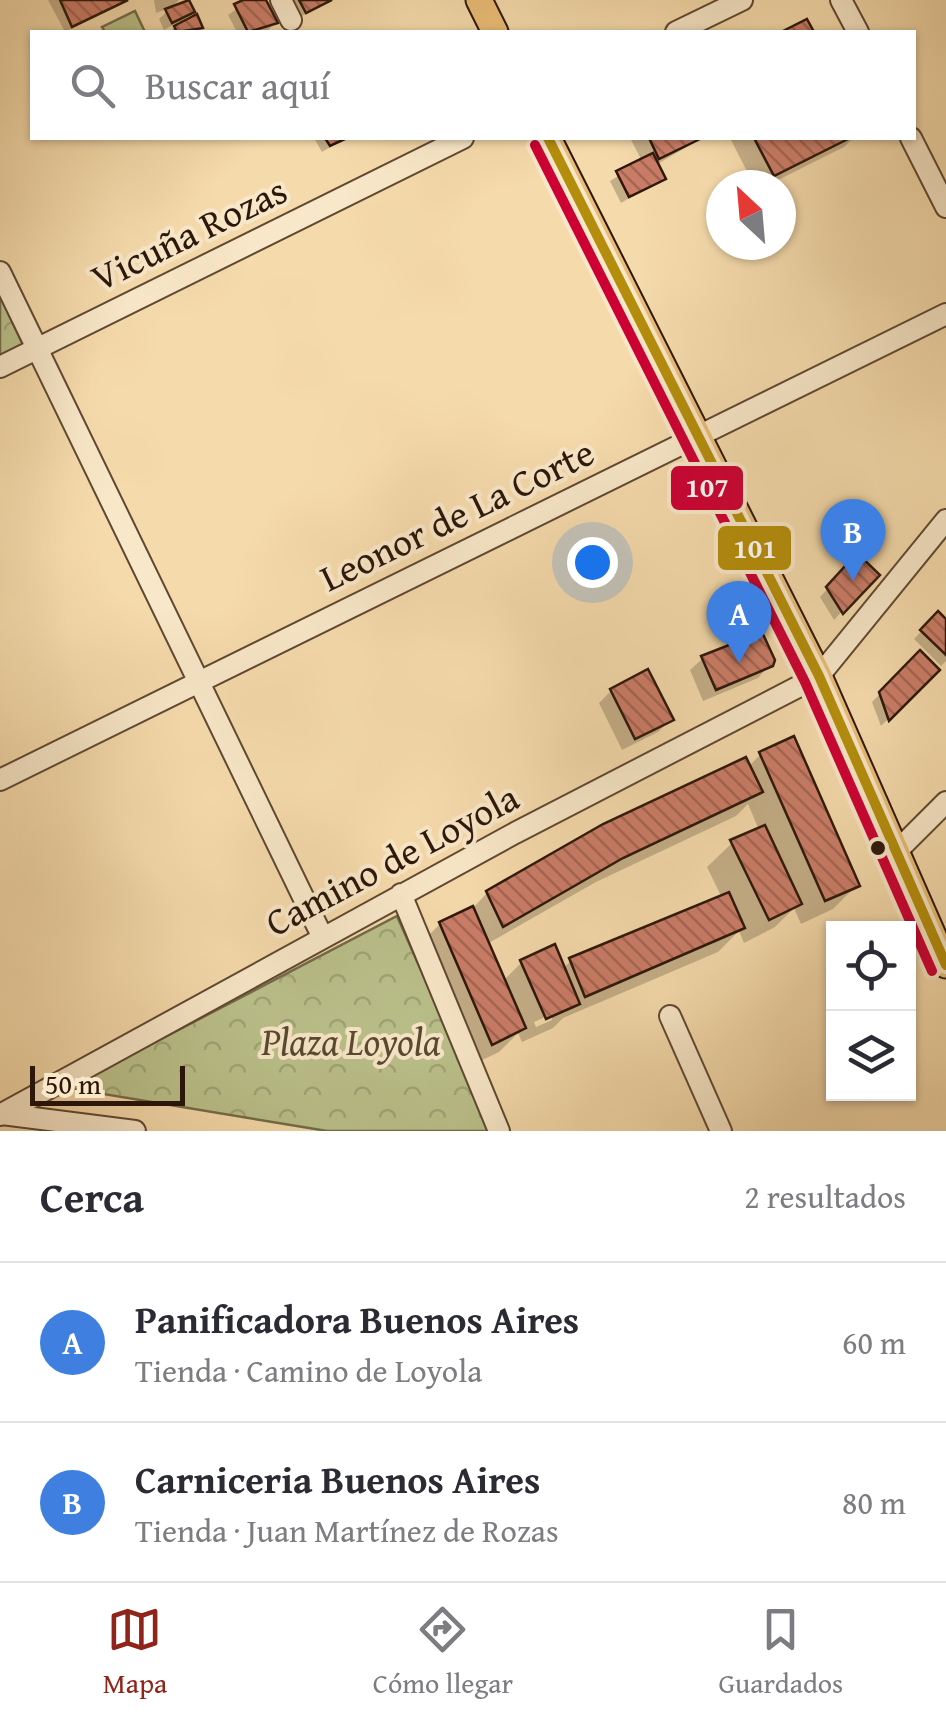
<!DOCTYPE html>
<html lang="es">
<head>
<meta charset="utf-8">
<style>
	body { margin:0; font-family:"Gentium Book Plus",serif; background:#f7f7f7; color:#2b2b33 }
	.controls { position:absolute; right:30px; bottom:30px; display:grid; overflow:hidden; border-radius:0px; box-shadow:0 2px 8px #0004 }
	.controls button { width:90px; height:90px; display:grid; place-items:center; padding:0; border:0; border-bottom:2px solid #e1e1e2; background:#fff; color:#2b2b33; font:50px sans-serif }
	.compass { position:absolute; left:706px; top:170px; width:90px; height:90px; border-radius:50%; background:#fff; box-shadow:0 2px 8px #0004; rotate:334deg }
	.scale { position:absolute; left:30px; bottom:25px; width:155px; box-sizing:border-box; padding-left:10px; border:5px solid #2d170a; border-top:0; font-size:28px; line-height:35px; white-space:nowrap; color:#2d170a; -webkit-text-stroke:8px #f8e7c8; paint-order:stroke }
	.you { position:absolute; left:592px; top:562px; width:35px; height:35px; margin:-25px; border:8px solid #fff; border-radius:50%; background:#1a73e8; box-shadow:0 0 0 15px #1a73e833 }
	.badge { display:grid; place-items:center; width:65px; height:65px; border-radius:50%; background:#8f2418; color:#fff; font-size:32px; font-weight:700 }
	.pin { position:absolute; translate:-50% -82px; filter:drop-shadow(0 2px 5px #0008) }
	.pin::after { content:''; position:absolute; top:52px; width:35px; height:30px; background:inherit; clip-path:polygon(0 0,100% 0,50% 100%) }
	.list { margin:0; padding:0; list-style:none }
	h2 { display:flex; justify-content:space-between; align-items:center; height:130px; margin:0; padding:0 40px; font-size:42px }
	h2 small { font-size:32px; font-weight:400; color:#7c7c81 }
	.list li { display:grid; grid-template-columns:65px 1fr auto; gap:30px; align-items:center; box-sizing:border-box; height:160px; padding:0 40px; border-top:2px solid #e1e1e2 }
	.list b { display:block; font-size:38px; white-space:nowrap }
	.list p { margin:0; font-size:32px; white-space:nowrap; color:#7c7c81 }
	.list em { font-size:32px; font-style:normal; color:#7c7c81 }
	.icon { flex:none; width:55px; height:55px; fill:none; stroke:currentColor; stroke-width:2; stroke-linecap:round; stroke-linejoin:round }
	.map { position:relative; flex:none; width:946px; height:1131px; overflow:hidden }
	.search { position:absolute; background:#fff; box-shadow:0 2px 8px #0004; left:30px; right:30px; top:30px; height:110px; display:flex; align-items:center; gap:25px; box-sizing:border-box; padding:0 35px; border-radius:0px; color:#7c7c81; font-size:38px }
	.sheet { height:450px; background:#fff }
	nav { display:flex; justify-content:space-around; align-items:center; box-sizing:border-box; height:140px; border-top:2px solid #e1e1e2; background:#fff; font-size:28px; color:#7c7c81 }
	nav a { display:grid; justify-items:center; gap:5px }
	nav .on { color:#8f2418 }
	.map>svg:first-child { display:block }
</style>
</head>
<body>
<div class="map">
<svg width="946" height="1131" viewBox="0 0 946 1131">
	<defs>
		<pattern id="park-crowns" width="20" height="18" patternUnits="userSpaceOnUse" patternTransform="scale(2.5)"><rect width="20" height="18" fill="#bac08a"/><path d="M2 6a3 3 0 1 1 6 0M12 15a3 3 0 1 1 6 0" fill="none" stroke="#a0a476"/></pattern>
		<pattern id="building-back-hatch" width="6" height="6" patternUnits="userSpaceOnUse" patternTransform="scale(2.5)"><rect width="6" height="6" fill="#cb7d68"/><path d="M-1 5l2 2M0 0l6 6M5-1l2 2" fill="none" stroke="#a56554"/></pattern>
	</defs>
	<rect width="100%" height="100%" fill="#f5daab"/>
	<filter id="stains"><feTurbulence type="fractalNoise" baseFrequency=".002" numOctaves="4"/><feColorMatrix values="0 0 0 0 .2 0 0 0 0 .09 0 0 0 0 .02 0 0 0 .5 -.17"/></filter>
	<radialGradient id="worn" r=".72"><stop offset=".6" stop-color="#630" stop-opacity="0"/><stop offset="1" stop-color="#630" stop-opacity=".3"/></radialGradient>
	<path fill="url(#park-crowns)" stroke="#746c4a" stroke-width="2.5" d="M0,296L24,347L0,359Z
		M397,916L492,1131H327L67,1088Z"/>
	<path fill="#bac08a" stroke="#746c4a" stroke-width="2.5" d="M135,11L145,32H105L102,27Z"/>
	<path fill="#0003" fill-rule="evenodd" d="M48,0H126L65,32Z
		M154,0H179L171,8L192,11L178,25L200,28L196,32H170L180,21L164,30L159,19L172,7L156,13Z
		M249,0H263L275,23L267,31L237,32L228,15Z
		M288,0H329L297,19Z
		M314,138H346L322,152Z
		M630,138H702L656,165L663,178L621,203L610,181L642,161Z
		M730,138H853L844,147L768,185H754Z
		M857,557L876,575L834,620L820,597Z
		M938,614L946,622V661L941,666L914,639Z
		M920,654L937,670L881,726L872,702Z
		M703,658L771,664L758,678L703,701L690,670Z
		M611,691L671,719L658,732L622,750L599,703Z
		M761,754L857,885L833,909L801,924L794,908L775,927L744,943L739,931L718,952L563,1018L553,1028L522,1042L518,1033L499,1052L468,1067L416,948L440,924L470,911L487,893L748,767ZM748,804L759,830L732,843L707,867L722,898L571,961L562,969L522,962L503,981L487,944L596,882L736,816ZM552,1014V1020L536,1027L534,1022Z"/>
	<path fill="url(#building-back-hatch)" stroke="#2d170a" stroke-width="2.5" d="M60,0H128L72,27Z
		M189,0L195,12L172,23L165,9Z
		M243,0H266L278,23L248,32L234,4Z
		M299,0H332L306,13Z
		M197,14L203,28L177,32L174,26Z
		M807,19L814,32H781Z
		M325,138H347L330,146Z
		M649,138H702L659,159Z
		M754,138H850L774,176Z
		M653,153L666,179L629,197L616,171Z
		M857,553L880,575L843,614L826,587Z
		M938,611L946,619V655L920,630Z
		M762,632L775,660L773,666L716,690L701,656Z
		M920,650L940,670L889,721L879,692Z
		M648,669L674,720L635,739L610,689Z
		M794,736L860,886L825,901L759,752Z
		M746,757L763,792L623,858L503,927L486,891L603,824Z
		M765,825L802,904L769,920L730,840Z
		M729,892L745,928L585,997L569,958Z
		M473,906L526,1028L492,1045L439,922Z
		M555,944L580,1004L546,1019L520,960Z"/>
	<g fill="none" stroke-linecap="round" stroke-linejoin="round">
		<g stroke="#5f4832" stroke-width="24">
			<path id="minor" d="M281,0L291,20
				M841,0L858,32
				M676,32L742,0
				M911,138L946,207
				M0,272L323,938
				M0,367L463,138
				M0,780L946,314
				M897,851L946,802
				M401,894L499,1131
				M670,1016L721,1131
				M2,1114L135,1131
				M0,1115L515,833L819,676L946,520"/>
		</g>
		<g stroke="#2d170a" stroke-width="29">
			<path id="major" d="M479,0L495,32
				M548,138L819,676L946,965"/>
		</g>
		<use href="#minor" stroke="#f8e7c8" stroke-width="20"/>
		<use href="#major" stroke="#eabd76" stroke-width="25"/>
		<g stroke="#f8e7c8" stroke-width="18">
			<path id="bus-1" d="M548,138L819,676L946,965"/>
		</g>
		<g stroke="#f8e7c8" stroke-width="18">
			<path id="bus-2" d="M535,145L805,682L932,971"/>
		</g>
		<use href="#bus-1" stroke="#b48d0c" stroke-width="10"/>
		<use href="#bus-2" stroke="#c03" stroke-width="10"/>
	</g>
	<circle fill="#2d170a" stroke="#f8e7c8" stroke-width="4" cx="878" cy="848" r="9"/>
	<g text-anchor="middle" stroke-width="8" stroke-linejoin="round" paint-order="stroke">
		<g font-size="38" fill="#2d170a" stroke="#f8e7c8">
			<text transform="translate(189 234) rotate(-26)" y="13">Vicuña Rozas</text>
			<text transform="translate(457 515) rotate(-26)" y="13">Leonor de La Corte</text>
			<text transform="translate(392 860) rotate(-28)" y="13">Camino de Loyola</text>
		</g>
		<g font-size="38" font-style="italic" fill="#574a30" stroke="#f8e7c8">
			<text x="351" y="1055">Plaza Loyola</text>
		</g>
	</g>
	<g stroke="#f8e7c8" stroke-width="4">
		<rect x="669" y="464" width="76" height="48" rx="10" fill="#c03"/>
		<rect x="716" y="524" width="77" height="48" rx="10" fill="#b48d0c"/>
	</g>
	<g font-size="28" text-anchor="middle" font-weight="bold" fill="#fff">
		<text x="707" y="497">107</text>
		<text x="755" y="558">101</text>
	</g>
	<rect width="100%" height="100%" filter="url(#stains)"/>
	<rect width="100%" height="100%" fill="url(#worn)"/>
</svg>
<div class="controls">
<button><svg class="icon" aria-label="locate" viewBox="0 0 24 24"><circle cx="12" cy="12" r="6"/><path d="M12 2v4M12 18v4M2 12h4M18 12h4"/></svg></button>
<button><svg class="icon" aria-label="layers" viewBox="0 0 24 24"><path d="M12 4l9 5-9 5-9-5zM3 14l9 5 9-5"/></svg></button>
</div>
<svg class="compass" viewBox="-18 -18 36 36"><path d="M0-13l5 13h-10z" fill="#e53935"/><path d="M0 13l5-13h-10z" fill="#7c7c81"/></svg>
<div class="scale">50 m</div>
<div class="you"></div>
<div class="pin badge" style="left:739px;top:663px;background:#3f7fe0">A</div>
<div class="pin badge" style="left:853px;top:581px;background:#3f7fe0">B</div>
<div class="search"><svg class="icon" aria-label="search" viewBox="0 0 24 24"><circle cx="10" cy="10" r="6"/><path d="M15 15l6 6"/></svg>Buscar aquí</div>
</div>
<section class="sheet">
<h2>Cerca<small>2 resultados</small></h2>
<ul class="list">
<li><span class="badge" style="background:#3f7fe0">A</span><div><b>Panificadora Buenos Aires</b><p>Tienda · Camino de Loyola</p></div><em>60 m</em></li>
<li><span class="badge" style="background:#3f7fe0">B</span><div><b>Carniceria Buenos Aires</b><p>Tienda · Juan Martínez de Rozas</p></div><em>80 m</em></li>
</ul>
</section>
<nav>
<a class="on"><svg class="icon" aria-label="map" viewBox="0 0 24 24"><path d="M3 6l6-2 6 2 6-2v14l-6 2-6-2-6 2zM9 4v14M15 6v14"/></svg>Mapa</a>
<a><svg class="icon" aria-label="directions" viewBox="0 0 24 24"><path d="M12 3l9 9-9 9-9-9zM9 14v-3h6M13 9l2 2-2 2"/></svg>Cómo llegar</a>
<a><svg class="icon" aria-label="saved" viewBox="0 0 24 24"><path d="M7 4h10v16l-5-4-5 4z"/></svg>Guardados</a>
</nav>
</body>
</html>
